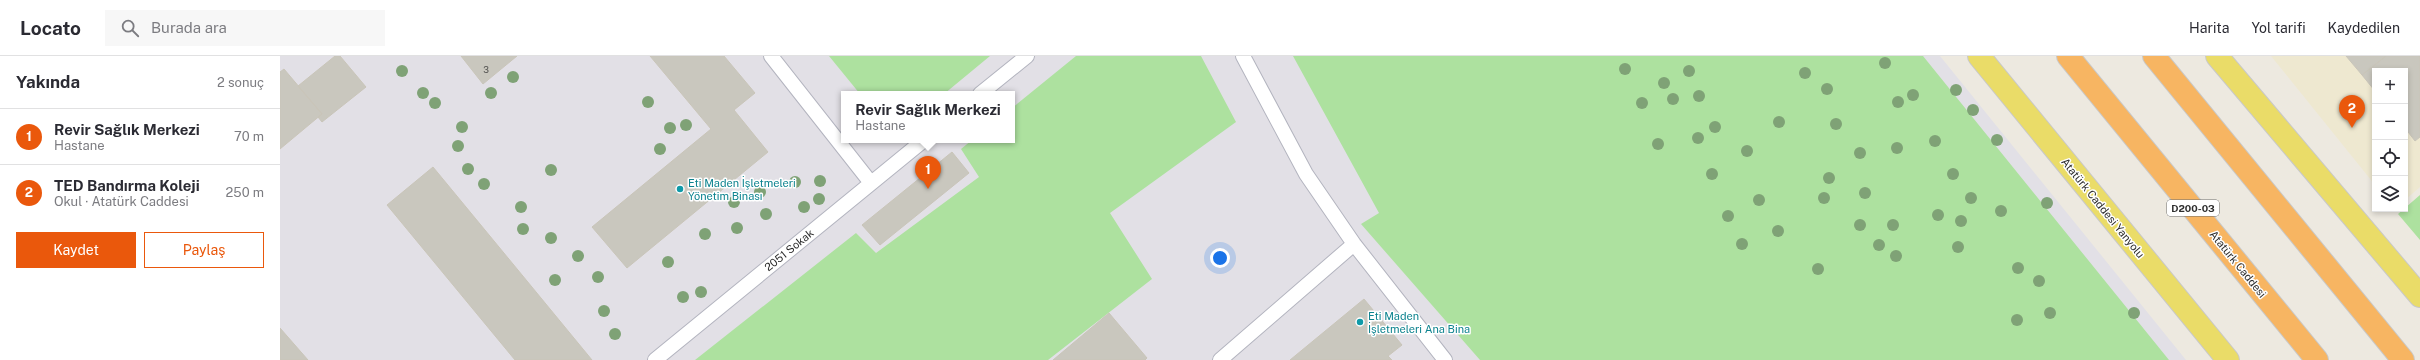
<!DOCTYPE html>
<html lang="tr">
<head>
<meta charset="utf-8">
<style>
	body { margin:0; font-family:"Public Sans",sans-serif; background:#f7f7f7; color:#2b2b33 }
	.controls { position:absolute; right:12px; top:12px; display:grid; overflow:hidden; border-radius:0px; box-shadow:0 2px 6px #0003 }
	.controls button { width:36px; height:36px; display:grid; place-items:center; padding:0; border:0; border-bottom:1px solid #e1e1e2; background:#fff; color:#2b2b33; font:20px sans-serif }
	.you { position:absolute; left:940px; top:202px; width:14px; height:14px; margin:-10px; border:3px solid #fff; border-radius:50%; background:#1a73e8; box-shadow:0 0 0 6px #1a73e833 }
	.badge { display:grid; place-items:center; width:26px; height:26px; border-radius:50%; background:#ea580c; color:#fff; font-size:13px; font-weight:700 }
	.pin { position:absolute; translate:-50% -33px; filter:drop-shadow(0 1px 2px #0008) }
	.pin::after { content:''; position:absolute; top:21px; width:14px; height:12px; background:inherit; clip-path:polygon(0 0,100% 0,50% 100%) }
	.popup { position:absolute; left:561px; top:35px; width:174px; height:52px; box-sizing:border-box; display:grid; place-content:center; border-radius:0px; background:#fff; filter:drop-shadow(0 1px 3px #0005); font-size:13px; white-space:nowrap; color:#7c7c81 }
	.popup b { font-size:15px; color:#2b2b33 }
	.popup::after { content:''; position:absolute; left:50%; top:100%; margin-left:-8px; border:8px solid transparent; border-top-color:#fff }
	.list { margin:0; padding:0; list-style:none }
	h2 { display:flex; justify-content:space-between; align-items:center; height:52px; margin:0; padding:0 16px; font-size:17px }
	h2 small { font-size:13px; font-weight:400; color:#7c7c81 }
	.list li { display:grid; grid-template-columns:26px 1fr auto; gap:12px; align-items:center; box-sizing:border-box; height:56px; padding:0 16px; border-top:1px solid #e1e1e2 }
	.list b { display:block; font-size:15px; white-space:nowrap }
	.list p { margin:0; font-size:13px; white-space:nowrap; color:#7c7c81 }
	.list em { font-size:13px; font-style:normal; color:#7c7c81 }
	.actions { display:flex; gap:8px; padding:12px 16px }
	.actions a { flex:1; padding:9px 0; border:1px solid #ea580c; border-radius:0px; text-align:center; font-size:14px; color:#ea580c }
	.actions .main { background:#ea580c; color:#fff }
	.icon { flex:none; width:22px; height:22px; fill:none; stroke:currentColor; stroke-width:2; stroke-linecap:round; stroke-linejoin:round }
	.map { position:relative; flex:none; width:2140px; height:304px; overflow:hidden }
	header { display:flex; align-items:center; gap:24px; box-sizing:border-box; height:56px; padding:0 20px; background:#fff; border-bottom:1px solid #e1e1e2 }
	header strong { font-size:19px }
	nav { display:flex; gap:22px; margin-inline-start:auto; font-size:14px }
	.search { width:280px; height:36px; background:#f7f7f7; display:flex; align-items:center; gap:10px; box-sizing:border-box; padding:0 14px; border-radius:0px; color:#7c7c81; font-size:15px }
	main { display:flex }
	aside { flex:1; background:#fff }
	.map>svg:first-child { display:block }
</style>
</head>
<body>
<header>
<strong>Locato</strong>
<div class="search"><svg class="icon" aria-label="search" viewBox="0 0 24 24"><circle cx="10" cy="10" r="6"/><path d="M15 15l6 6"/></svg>Burada ara</div>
<nav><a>Harita</a><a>Yol tarifi</a><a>Kaydedilen</a></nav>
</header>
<main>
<aside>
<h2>Yakında<small>2 sonuç</small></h2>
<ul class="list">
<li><span class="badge">1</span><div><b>Revir Sağlık Merkezi</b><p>Hastane</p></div><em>70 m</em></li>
<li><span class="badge">2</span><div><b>TED Bandırma Koleji</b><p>Okul · Atatürk Caddesi</p></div><em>250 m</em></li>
</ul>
<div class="actions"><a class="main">Kaydet</a><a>Paylaş</a></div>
</aside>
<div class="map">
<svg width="2140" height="304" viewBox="0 0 2140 304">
	<rect width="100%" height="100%" fill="#ede9e0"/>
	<path fill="#e2e0e6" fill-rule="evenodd" d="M0,0H1660L1906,304H0ZM564,38H732V84H564Z"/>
	<path fill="#eee8d0" d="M1991,0H2140V131L2125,144V15H2095V129Z"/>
	<path fill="#ade19f" d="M549,0H710L664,38H580Z
		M796,0H921L956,66L830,157L872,223L768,304H415L576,177L596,197L699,121L681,93L692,84H732V52Z
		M1013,0H1643L1889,304H1200L1081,168L1099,157Z
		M2140,139V184L2118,158Z"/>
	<path fill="#c9c7be" stroke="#c9c5b9" d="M55,0H60L86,31L42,66L38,61L42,58L18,30Z
		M181,0H237L203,28Z
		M370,0H444L475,37L454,54L488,96L347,212L312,171L431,73Z
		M2066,0H2106L2082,19Z
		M2106,0H2140V81L2135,85L2125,72V15H2095V35L2082,19Z
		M4,13L42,58L0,93V16Z
		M672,96L689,117L600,189L582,169Z
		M153,111L247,225L312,304H235L107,149Z
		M1084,243L1122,289L1108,300L1112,304H1010Z
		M829,257L867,302L865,304H773Z
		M0,272L28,304H0Z"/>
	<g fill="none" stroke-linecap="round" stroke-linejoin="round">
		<g stroke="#b3b4bf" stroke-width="16">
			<path id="lane" d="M491,0L591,127
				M963,0L1026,118L1074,188L1165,304
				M700,38L747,0
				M375,304L644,84
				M940,304L1074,188"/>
		</g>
		<g stroke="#c8c8c8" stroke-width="24">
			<path id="primary" d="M1699,0L1948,304
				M1937,0L2140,240"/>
		</g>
		<g stroke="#c8c8c8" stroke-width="24">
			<path id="highway" d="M1788,0L2037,304
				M1874,0L2123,304"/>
		</g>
		<use href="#lane" stroke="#fff" stroke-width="14"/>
		<use href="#primary" stroke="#eadc68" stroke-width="22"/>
		<use href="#highway" stroke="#f7b562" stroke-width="22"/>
	</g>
	<g fill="#7fa276">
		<circle cx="1605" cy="7" r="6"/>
		<circle cx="1345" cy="13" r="6"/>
		<circle cx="122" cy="15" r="6"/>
		<circle cx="1409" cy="15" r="6"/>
		<circle cx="1525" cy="17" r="6"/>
		<circle cx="233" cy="21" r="6"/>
		<circle cx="1384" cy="27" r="6"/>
		<circle cx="1547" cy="33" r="6"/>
		<circle cx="1676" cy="34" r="6"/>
		<circle cx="143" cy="37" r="6"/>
		<circle cx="211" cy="37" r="6"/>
		<circle cx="1633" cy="39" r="6"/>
		<circle cx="1419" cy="40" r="6"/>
		<circle cx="1393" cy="43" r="6"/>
		<circle cx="368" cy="46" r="6"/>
		<circle cx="1618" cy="46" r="6"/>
		<circle cx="155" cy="47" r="6"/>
		<circle cx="1362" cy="47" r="6"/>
		<circle cx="1693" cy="54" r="6"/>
		<circle cx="1499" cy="66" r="6"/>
		<circle cx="1556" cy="68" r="6"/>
		<circle cx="406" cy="69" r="6"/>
		<circle cx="182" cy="71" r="6"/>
		<circle cx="1435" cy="71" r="6"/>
		<circle cx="390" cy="72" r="6"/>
		<circle cx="1418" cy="82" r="6"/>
		<circle cx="1717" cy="84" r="6"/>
		<circle cx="1655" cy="85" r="6"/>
		<circle cx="1378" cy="88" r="6"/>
		<circle cx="178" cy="90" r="6"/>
		<circle cx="1617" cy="92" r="6"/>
		<circle cx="380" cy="93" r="6"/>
		<circle cx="1467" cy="95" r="6"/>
		<circle cx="1580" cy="97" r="6"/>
		<circle cx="188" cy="113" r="6"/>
		<circle cx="271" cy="114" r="6"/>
		<circle cx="1432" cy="118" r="6"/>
		<circle cx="1673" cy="118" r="6"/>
		<circle cx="1549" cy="122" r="6"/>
		<circle cx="540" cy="125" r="6"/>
		<circle cx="515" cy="126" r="6"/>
		<circle cx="204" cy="128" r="6"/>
		<circle cx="480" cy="136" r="6"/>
		<circle cx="1585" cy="137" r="6"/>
		<circle cx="1544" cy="142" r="6"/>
		<circle cx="1691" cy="142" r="6"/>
		<circle cx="539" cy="143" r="6"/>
		<circle cx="1479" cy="144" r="6"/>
		<circle cx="454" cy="146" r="6"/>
		<circle cx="1767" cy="147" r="6"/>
		<circle cx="241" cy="151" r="6"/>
		<circle cx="524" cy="151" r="6"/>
		<circle cx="1721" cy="155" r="6"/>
		<circle cx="486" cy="158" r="6"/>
		<circle cx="1658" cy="159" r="6"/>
		<circle cx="1448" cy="160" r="6"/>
		<circle cx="1681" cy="165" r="6"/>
		<circle cx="1580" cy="169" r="6"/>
		<circle cx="1613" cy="169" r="6"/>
		<circle cx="457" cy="172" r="6"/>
		<circle cx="243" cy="173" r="6"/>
		<circle cx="1498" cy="175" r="6"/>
		<circle cx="425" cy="178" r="6"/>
		<circle cx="271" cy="182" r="6"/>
		<circle cx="1462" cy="188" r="6"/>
		<circle cx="1599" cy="189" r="6"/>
		<circle cx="1678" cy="191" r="6"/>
		<circle cx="298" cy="200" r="6"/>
		<circle cx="1616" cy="200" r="6"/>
		<circle cx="388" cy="206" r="6"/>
		<circle cx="1738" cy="212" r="6"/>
		<circle cx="1538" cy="213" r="6"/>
		<circle cx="318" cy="221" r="6"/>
		<circle cx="275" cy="224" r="6"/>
		<circle cx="1759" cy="225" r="6"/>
		<circle cx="421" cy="236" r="6"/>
		<circle cx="403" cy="241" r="6"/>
		<circle cx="324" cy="255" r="6"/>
		<circle cx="1770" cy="257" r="6"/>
		<circle cx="1854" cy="257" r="6"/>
		<circle cx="1737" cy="264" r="6"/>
		<circle cx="335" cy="278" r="6"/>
	</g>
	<g fill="#0f9aa8" stroke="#fff" stroke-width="1.5">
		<circle cx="400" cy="133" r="4"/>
		<circle cx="1080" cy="266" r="4"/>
	</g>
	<g text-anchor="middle" stroke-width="3" stroke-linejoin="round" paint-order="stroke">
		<g font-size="9" fill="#545451">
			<text x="206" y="17">3</text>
		</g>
		<rect fill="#fff" stroke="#6c6c6c" stroke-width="1" x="1887" y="144" width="52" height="16" rx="3"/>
		<g font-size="10" font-weight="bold" fill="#2d2d2d">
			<text x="1913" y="156">D200-03</text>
		</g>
		<g font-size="11" fill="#0d838f" stroke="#fff" text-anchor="start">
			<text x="408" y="131">Eti Maden İşletmeleri<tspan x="408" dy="13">Yönetim Binası</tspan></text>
			<text x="1088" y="264">Eti Maden<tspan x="1088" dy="13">İşletmeleri Ana Bina</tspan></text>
		</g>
		<g font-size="11" fill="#2d2d2d" stroke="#fff">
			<text transform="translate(1823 152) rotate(51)" y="4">Atatürk Caddesi Yanyolu</text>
			<text transform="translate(509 194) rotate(-39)" y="4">2051 Sokak</text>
			<text transform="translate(1958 208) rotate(51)" y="4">Atatürk Caddesi</text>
		</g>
	</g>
</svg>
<div class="controls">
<button>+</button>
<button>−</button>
<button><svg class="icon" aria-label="locate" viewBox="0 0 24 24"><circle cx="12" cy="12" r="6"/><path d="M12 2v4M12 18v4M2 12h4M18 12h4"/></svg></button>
<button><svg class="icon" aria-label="layers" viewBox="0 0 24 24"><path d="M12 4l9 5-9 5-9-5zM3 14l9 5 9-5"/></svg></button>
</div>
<div class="you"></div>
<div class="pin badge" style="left:648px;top:133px">1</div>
<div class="popup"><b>Revir Sağlık Merkezi</b>Hastane</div>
<div class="pin badge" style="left:2072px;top:72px">2</div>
</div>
</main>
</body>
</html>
